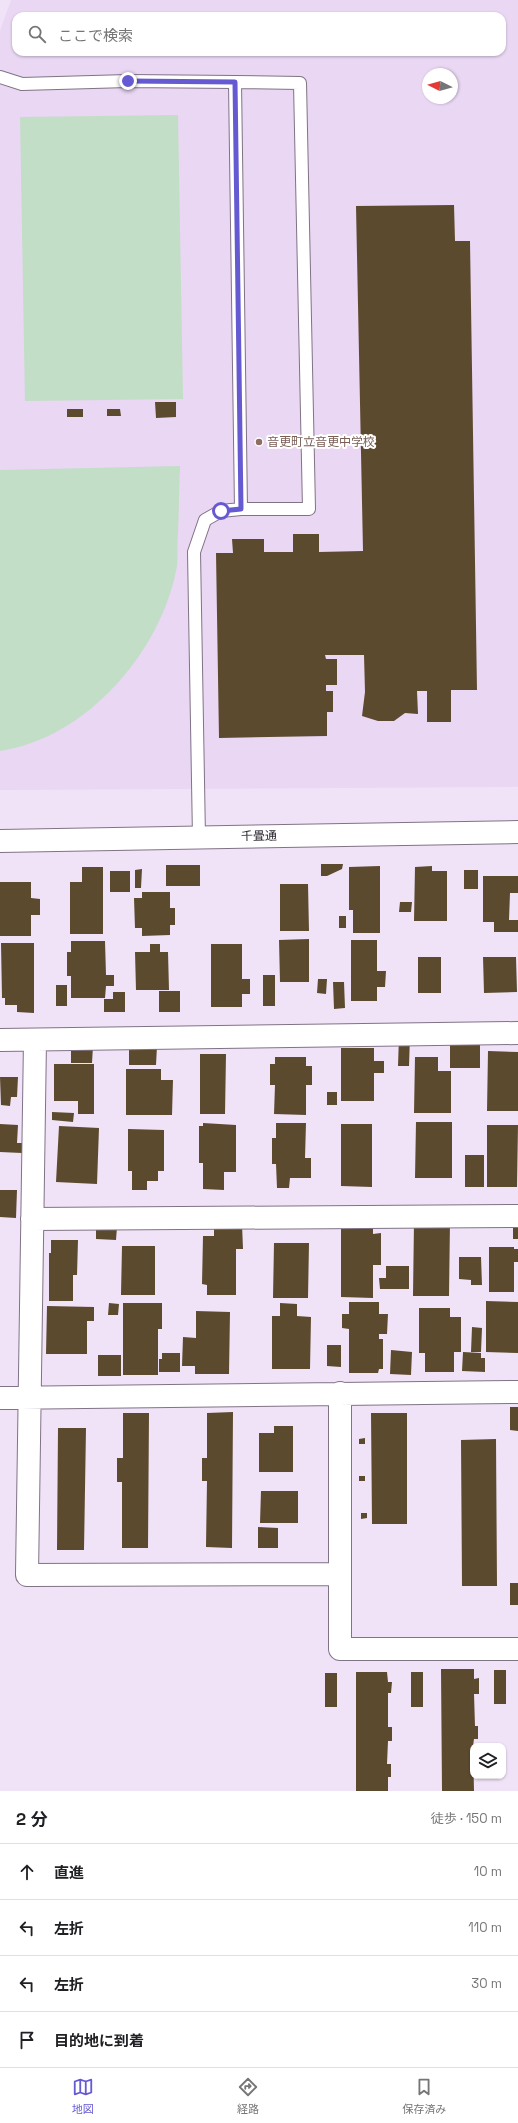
<!DOCTYPE html>
<html lang="ja">
<head>
<meta charset="utf-8">
<style>
	body { margin:0; font-family:"Space Grotesk","Noto Sans JP",sans-serif; background:#f2f2f2; color:#202124 }
	.controls { position:absolute; right:12px; bottom:12px; display:grid; overflow:hidden; border-radius:8px; box-shadow:0 1px 3px #0004 }
	.controls button { width:36px; height:36px; display:grid; place-items:center; padding:0; border:0; border-bottom:1px solid #e0e0e0; background:#fff; color:#202124; font:20px sans-serif }
	.compass { position:absolute; left:422px; top:68px; width:36px; height:36px; border-radius:50%; background:#fff; box-shadow:0 1px 3px #0004; rotate:275deg }
	.stop { position:absolute; width:12px; height:12px; margin:-9px; border:3px solid #665ad3; border-radius:50%; background:#fff }
	.stop.end { background:#665ad3; border-color:#fff; box-shadow:0 1px 4px #0008 }
	.list { margin:0; padding:0; list-style:none }
	h2 { display:flex; justify-content:space-between; align-items:center; height:52px; margin:0; padding:0 16px; font-size:17px }
	h2 small { font-size:13px; font-weight:400; color:#757577 }
	.list li { display:grid; grid-template-columns:26px 1fr auto; gap:12px; align-items:center; box-sizing:border-box; height:56px; padding:0 16px; border-top:1px solid #e0e0e0 }
	.list b { display:block; font-size:15px; white-space:nowrap }
	.list em { font-size:13px; font-style:normal; color:#757577 }
	.icon { flex:none; width:22px; height:22px; fill:none; stroke:currentColor; stroke-width:2; stroke-linecap:round; stroke-linejoin:round }
	.map { position:relative; flex:none; width:518px; height:1791px; overflow:hidden }
	.search { position:absolute; background:#fff; box-shadow:0 1px 3px #0004; left:12px; right:12px; top:12px; height:44px; display:flex; align-items:center; gap:10px; box-sizing:border-box; padding:0 14px; border-radius:12px; color:#757577; font-size:15px }
	.sheet { height:276px; background:#fff }
	nav { display:flex; justify-content:space-around; align-items:center; box-sizing:border-box; height:56px; border-top:1px solid #e0e0e0; background:#fff; font-size:11px; color:#757577 }
	nav a { display:grid; justify-items:center; gap:2px }
	nav .on { color:#665ad3 }
	.map>svg:first-child { display:block }
</style>
</head>
<body>
<div class="map">
<svg width="518" height="1791" viewBox="0 0 518 1791">
	<rect width="100%" height="100%" fill="#f0e2f7"/>
	<path fill="#e9d7f3" fill-rule="evenodd" d="M11,0H518V787L0,790V31ZM16,16H502V52H16ZM428,74H452V98H428Z"/>
	<path fill="#c2dec6" d="M178,115L183,399L25,401L20,117Z
		M180,466C179,488 179,510 178,533C177,544 178,555 177,566C162,651 87,738 0,751V470Z"/>
	<path fill="#5c4a2e" d="M454,205L455,241H470L477,690H451V722H427V691H417L418,714L405,713L394,721H378L362,716L365,692L364,655H325L326,659H337V685H326V691H333V712H327V736L219,738L216,553H233L232,539H264V552H293V534H319V552L363,551L356,206Z
		M155,402H176V417L156,418Z
		M67,409H83V417H67Z
		M107,409H120L121,416H107Z
		M321,864H343L342,869L327,876H321Z
		M166,865H200V886H166Z
		M380,866V933H353V910H349V867Z
		M432,866V871H447V921H414L415,867Z
		M82,867H103V934H70V882H82Z
		M142,869L141,888H135V870Z
		M464,870H478V889H464Z
		M110,871H130V892H110Z
		M483,876H518V893H510L509,920H518V932H494V922H483Z
		M0,882H31V898L40,899V915H31V936H0Z
		M280,884H308L309,931H280Z
		M142,892H170V908H175V925H170V935L142,936V928H135L134,898H142Z
		M400,902H412L411,912H399Z
		M339,916H346V928H339Z
		M309,939V982H280L279,940Z
		M351,940H377V971H386L385,987H377V1001H351Z
		M71,941H105L106,975H114V986H106L105,998H71V976H67V952H71Z
		M1,943H34V1013L17,1012V1005H5V998H2Z
		M150,944H160V952H168L169,990H136L135,952H150Z
		M211,944H242V979H250V994H242V1007H211Z
		M418,957H441V993H418Z
		M483,957H516L517,992L484,993Z
		M263,975H275V1006H263Z
		M318,979H327L326,994L317,993Z
		M333,982H344L345,1008L334,1009Z
		M56,985H67V1006H56Z
		M159,991H180V1012H159Z
		M113,992H125V1012H104V999H113Z
		M399,1036H410L409,1066H398Z
		M450,1041L480,1042V1068H450Z
		M71,1045L93,1046L92,1063H71Z
		M129,1046H157L156,1065H129Z
		M341,1048H374V1061H384V1073H374V1101H341Z
		M488,1051L518,1052V1111H487Z
		M200,1054H226L225,1114H200Z
		M275,1057H306V1066H312V1085H306V1115L274,1114L275,1085H270V1064H275Z
		M415,1057H438V1071H451V1113H414Z
		M54,1064H94V1114H78V1101H54Z
		M126,1069H161V1080H173L172,1115H126Z
		M0,1077H18L17,1097H11L10,1106L1,1105Z
		M327,1092H337V1105H327Z
		M52,1112L74,1113L73,1122L52,1120Z
		M416,1122H452V1178H415Z
		M203,1123L236,1125V1172H224V1190L203,1189V1163H199V1126H203Z
		M276,1123H306L305,1158H311V1178H290L289,1188H277L276,1164H272V1138H276Z
		M0,1124L18,1125L17,1143H22V1153L0,1152Z
		M341,1124H372V1187L341,1186Z
		M487,1125H518L517,1187H487Z
		M59,1126L99,1128L97,1184L56,1182Z
		M128,1129L164,1130V1171H158V1181H147V1190H132V1171H128Z
		M465,1155H484V1187H465Z
		M0,1190H17L16,1218L0,1217Z
		M414,1222H450L449,1296H413Z
		M214,1224H242L243,1249H236V1295H207V1285L202,1284L203,1236H214Z
		M513,1225H518V1239H513Z
		M96,1226L117,1227L116,1240L96,1239Z
		M341,1228H373V1234L381,1233V1265H373V1298L341,1297Z
		M51,1240H78L77,1275H73V1301H49V1253H51Z
		M274,1243H309L308,1298H273Z
		M122,1246H155V1295H121Z
		M489,1247H514V1249H518V1262H514V1292H489Z
		M459,1257H481L482,1285H471V1280L459,1279Z
		M386,1266H409V1289H380L379,1278H386Z
		M486,1301L518,1302V1353L486,1352Z
		M349,1302H379V1314H388L387,1334H379V1339H383V1369H379L378,1373H349V1329L342,1328V1314H349Z
		M109,1303L119,1304L118,1315H108Z
		M123,1303H162V1329H158V1375H123Z
		M280,1303L297,1304V1316L311,1317L310,1369H272V1316H280Z
		M47,1306L94,1307V1321H87V1354H46Z
		M419,1308H450V1317H461V1352H454V1372H425V1353H419Z
		M196,1311L230,1312L229,1374H195V1366H182L183,1337L196,1338Z
		M472,1327L482,1328L481,1352H471Z
		M327,1345H341V1367L327,1366Z
		M391,1350L412,1352L411,1375L390,1374Z
		M463,1352L481,1353V1358H485V1372L462,1371Z
		M162,1353H180V1372H159V1359H162Z
		M98,1355H121V1376H98Z
		M510,1407H518V1431L510,1430Z
		M233,1412L232,1548L206,1547L207,1481H202V1458H207V1413Z
		M123,1413H149L148,1548H122V1482H117V1458H123Z
		M371,1413H407V1524H372Z
		M274,1426H293V1472H259V1433H274Z
		M58,1428H86L84,1550H57Z
		M365,1438V1444H359V1439Z
		M496,1439L497,1586H462L461,1440Z
		M359,1476H365V1481H359Z
		M261,1491H298V1523H260Z
		M361,1513H367V1518L361,1519Z
		M258,1527L278,1528V1548H258Z
		M510,1583H518V1605H510Z
		M441,1669H474V1679L479,1678V1694H474L475,1726H478V1739H474L473,1746L474,1791H442Z
		M494,1670H506V1704H494Z
		M356,1672H387L388,1682H392L391,1693H388V1727H392V1741H388L387,1764H391V1777H388V1791H356Z
		M411,1672H423V1707H411Z
		M325,1673H337V1707H325Z"/>
	<g fill="none" stroke-linecap="round" stroke-linejoin="round">
		<g stroke="#807386" stroke-width="14">
			<path id="service" d="M0,77L22,84L128,81L235,82L241,509L221,511L205,520L194,552L199,838
				M235,82L300,83L309,509H241"/>
		</g>
		<g stroke="#807386" stroke-width="24">
			<path id="minor" d="M0,1040L518,1033
				M35,1040L27,1575L340,1574
				M32,1219L518,1216
				M340,1393V1649H518
				M0,1398L518,1392"/>
		</g>
		<g stroke="#807386" stroke-width="24">
			<path id="tertiary" d="M0,841L518,832"/>
		</g>
		<use href="#service" stroke="#fff" stroke-width="12"/>
		<use href="#minor" stroke="#fff" stroke-width="22"/>
		<use href="#tertiary" stroke="#fff" stroke-width="22"/>
	</g>
	<g fill="none" stroke-linecap="round" stroke-linejoin="round">
		<path stroke="#665ad3" stroke-width="5" d="M128,81L235,82L241,509L221,511"/>
	</g>
	<circle fill="#8d6e63" stroke="#fff" stroke-width="1.5" cx="259" cy="442" r="4"/>
	<g text-anchor="middle" stroke-width="4" stroke-linejoin="round" paint-order="stroke">
		<g font-size="12" fill="#785e54" stroke="#fff" text-anchor="start">
			<text x="267" y="446">音更町立音更中学校</text>
		</g>
		<g font-size="12" fill="#29242c" stroke="#fff">
			<text transform="translate(259 836) rotate(-1)" y="4">千畳通</text>
		</g>
	</g>
</svg>
<div class="controls">
<button><svg class="icon" aria-label="layers" viewBox="0 0 24 24"><path d="M12 4l9 5-9 5-9-5zM3 14l9 5 9-5"/></svg></button>
</div>
<svg class="compass" viewBox="-18 -18 36 36"><path d="M0-13l5 13h-10z" fill="#e53935"/><path d="M0 13l5-13h-10z" fill="#757577"/></svg>
<div class="stop" style="left:221px;top:511px"></div>
<div class="stop end" style="left:128px;top:81px"></div>
<div class="search"><svg class="icon" aria-label="search" viewBox="0 0 24 24"><circle cx="10" cy="10" r="6"/><path d="M15 15l6 6"/></svg>ここで検索</div>
</div>
<section class="sheet">
<h2>2 分<small>徒歩 · 150 m</small></h2>
<ul class="list">
<li><svg class="icon" aria-label="ahead" viewBox="0 0 24 24"><path d="M12 20V5M6 11l6-6 6 6"/></svg><div><b>直進</b></div><em>10 m</em></li>
<li><svg class="icon" aria-label="left" viewBox="0 0 24 24"><path d="M17 20v-9H6M10 6l-5 5 5 5"/></svg><div><b>左折</b></div><em>110 m</em></li>
<li><svg class="icon" aria-label="left" viewBox="0 0 24 24"><path d="M17 20v-9H6M10 6l-5 5 5 5"/></svg><div><b>左折</b></div><em>30 m</em></li>
<li><svg class="icon" aria-label="arrive" viewBox="0 0 24 24"><path d="M6 21V4h12l-3 4 3 4H6"/></svg><div><b>目的地に到着</b></div></li>
</ul>
</section>
<nav>
<a class="on"><svg class="icon" aria-label="map" viewBox="0 0 24 24"><path d="M3 6l6-2 6 2 6-2v14l-6 2-6-2-6 2zM9 4v14M15 6v14"/></svg>地図</a>
<a><svg class="icon" aria-label="directions" viewBox="0 0 24 24"><path d="M12 3l9 9-9 9-9-9zM9 14v-3h6M13 9l2 2-2 2"/></svg>経路</a>
<a><svg class="icon" aria-label="saved" viewBox="0 0 24 24"><path d="M7 4h10v16l-5-4-5 4z"/></svg>保存済み</a>
</nav>
</body>
</html>
